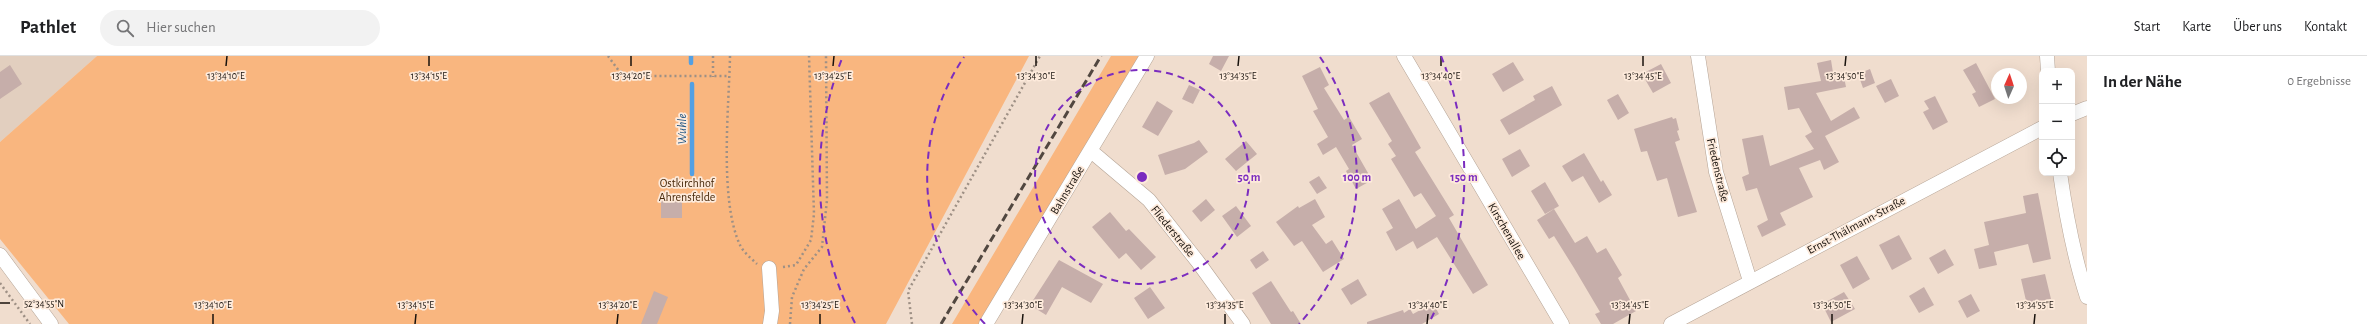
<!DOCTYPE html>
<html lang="de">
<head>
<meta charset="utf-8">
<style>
	body { margin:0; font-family:"Alegreya Sans",sans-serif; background:#f2f2f2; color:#202124 }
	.controls { position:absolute; right:12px; top:12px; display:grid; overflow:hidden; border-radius:8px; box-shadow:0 4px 16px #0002 }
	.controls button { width:36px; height:36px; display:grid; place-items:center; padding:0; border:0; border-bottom:1px solid #e0e0e0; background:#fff; color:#202124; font:20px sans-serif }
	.compass { position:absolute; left:1991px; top:12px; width:36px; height:36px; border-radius:50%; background:#fff; box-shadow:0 4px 16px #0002; rotate:3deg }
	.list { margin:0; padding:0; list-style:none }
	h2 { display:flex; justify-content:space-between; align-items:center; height:52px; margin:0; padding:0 16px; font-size:17px }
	h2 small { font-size:13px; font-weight:400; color:#757577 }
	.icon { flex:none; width:22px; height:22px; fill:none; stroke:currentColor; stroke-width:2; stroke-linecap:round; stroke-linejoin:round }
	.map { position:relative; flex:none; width:2087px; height:268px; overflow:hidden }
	header { display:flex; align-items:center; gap:24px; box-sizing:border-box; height:56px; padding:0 20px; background:#fff; border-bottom:1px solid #e0e0e0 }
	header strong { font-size:19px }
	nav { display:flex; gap:22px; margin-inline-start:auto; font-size:14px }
	.search { width:280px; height:36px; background:#f2f2f2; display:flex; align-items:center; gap:10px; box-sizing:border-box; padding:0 14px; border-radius:22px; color:#757577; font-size:15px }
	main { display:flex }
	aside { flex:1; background:#fff }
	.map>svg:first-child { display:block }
</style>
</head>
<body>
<header>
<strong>Pathlet</strong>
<div class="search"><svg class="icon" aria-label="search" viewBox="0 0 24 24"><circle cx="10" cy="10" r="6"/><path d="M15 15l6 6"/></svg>Hier suchen</div>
<nav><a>Start</a><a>Karte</a><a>Über uns</a><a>Kontakt</a></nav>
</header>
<main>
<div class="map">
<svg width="2087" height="268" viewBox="0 0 2087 268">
	<rect width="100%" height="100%" fill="#f0ddce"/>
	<path fill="#e2cfbf" d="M0,0H97L0,86Z"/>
	<path fill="#f9b67f" d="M97,0H1029L886,268H69L0,183V86Z
		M1111,0H1140L981,268H952Z"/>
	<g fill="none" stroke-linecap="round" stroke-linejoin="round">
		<path stroke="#53a0e4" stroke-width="4.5" d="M691,0V7
			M692,28V118"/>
	</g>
	<path fill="#c6aeaa" d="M1213,0H1229L1221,15L1209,8Z
		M1831,4L1834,23L1844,21L1846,31L1816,37L1831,65L1854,51L1860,62L1825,80L1839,106L1824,114L1820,104L1799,112L1813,141L1780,157L1786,169L1762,181L1757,170L1768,164L1757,132L1746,135L1742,121L1749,118L1742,83L1763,79L1770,110L1814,93L1805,80L1812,76L1799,52L1788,54L1784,31L1821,25L1817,7Z
		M1513,6L1524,24L1503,36L1492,18Z
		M1976,7L1995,43L1979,51L1972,38L1976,36L1963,14Z
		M1661,8L1671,27L1653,37L1642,18Z
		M10,9L22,28L0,43V16Z
		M1320,11L1329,29L1324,32L1344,64L1349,61L1362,83L1352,89L1372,124L1356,133L1346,115L1349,113L1336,91L1323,99L1317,88L1328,81L1313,55L1318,53L1302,20Z
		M1870,13L1875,27L1863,32L1858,18Z
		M1891,23L1899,40L1885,47L1876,30Z
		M1189,29L1200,34L1193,48L1182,43Z
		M1552,30L1562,49L1509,79L1500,64L1535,44L1533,40Z
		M1389,36L1421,92L1415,96L1454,159L1449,162L1488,229L1473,238L1437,181L1417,193L1413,185L1396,195L1386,176L1393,172L1382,153L1399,143L1416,173L1436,160L1421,137L1414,141L1391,103L1396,100L1388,88L1392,85L1369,47Z
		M1618,38L1629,57L1618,64L1607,44Z
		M1935,40L1948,66L1933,74L1923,56L1929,53L1924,45Z
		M1157,45L1173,55L1158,80L1142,71Z
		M1672,61L1673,63L1676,62L1679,74L1677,75L1680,84L1675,86L1697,156L1678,161L1667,122L1657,125L1647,95L1641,96L1634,73Z
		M1199,84L1208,96L1185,113L1165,119L1158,99L1194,87Z
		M1246,85L1257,98L1236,115L1225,103Z
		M1520,93L1530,110L1512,121L1502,103Z
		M1584,97L1601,126L1603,124L1612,139L1599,147L1583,120L1572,126L1562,110Z
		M1319,120L1327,132L1317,138L1309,126Z
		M1545,126L1559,150L1545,158L1531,135Z
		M2038,137L2051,203L2033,207L2028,188L1994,196L1997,209L1979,213L1974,193L1989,189L1984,166L2026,157L2023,140Z
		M661,140H682V162H661Z
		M1206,143L1215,154L1201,166L1192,155Z
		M1315,143L1325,161L1312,169L1326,188L1332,184L1344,203L1323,216L1302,185L1294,190L1276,166L1298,150L1299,152Z
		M1236,150L1251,170L1237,181L1222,160Z
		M1554,153L1575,187L1587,180L1597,197L1606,192L1622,219L1618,222L1636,255L1613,268H1601L1595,258L1600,256L1574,212L1554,180L1549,183L1537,164Z
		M1110,156L1126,175L1129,173L1156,201L1141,214L1126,197L1119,203L1092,171Z
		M1899,179L1912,203L1892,214L1879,189Z
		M1945,193L1954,209L1938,218L1929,202Z
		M1263,195L1269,204L1256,213L1250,204Z
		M1857,200L1870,223L1853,233L1840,209Z
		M1059,204L1103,228L1091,247L1062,231L1046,259L1030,249Z
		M2045,218L2051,243L2027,249L2021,223Z
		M1358,223L1367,239L1351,249L1341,233Z
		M1271,225L1291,256L1293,255L1301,268H1271L1252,237Z
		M1150,231L1165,252L1148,263L1134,242Z
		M1924,231L1934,249L1919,257L1909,240Z
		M654,235L668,241L657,268H641Z
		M1844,236L1855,253L1831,266L1822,248Z
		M1971,238L1980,255L1967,262L1958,245Z
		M1433,247L1439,258L1422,268H1367V266L1403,254L1404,257L1410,253L1413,258Z"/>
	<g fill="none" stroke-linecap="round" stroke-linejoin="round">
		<g stroke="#b5a496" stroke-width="15">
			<path id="minor" d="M1404,0L1562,268
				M1698,0L1716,116L1750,225
				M2047,0L2048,15
				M2072,58L2087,52
				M1091,95L1149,144L1198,206L1243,268
				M2060,117C2066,159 2074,201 2087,241
				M0,199L51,268
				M769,212L772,255L770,268
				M986,268L1147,0
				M1671,268L2042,72"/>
		</g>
		<path stroke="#9e9085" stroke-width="2.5" stroke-dasharray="2 3" stroke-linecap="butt" d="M608,0L619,15L632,20H729
			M713,0V21
			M730,0C729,51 719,144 740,189C743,196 752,203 757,208
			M783,211L796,209L811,184L814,158L809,0
			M0,227L30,268
			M790,268L792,241L804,213L822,191L827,144L826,0
			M912,268L908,235L1040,0"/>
		<use href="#minor" stroke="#fff" stroke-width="14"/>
		<path stroke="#514740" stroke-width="3" stroke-dasharray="8 4" stroke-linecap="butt" d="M941,268L1101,0"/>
	</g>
	<path fill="none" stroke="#18120d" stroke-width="1.5" d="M226,10L227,0M429,10V0M631,10V0M833,10L834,0M1036,10V0M1238,10L1239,0M1441,10V0M1643,10V0M1845,10L1846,0M0,247H10M213,268V258M415,268L416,258M617,268L618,258M820,268V258M1022,268L1023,258M1225,268V258M1427,268L1428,258M1629,268L1630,258M1832,268V258M2034,268L2035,258"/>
	<g fill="none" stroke="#7b2cbf" stroke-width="2" stroke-dasharray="7 5">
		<circle cx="1142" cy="121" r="107"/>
		<path d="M985 268A215 215 0 0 1 964 1M1320 1A215 215 0 0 1 1299 268"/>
		<path d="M855 267A322 322 0 0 1 843 0M1441 0A322 322 0 0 1 1429 267"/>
	</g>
	<g text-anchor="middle" stroke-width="3.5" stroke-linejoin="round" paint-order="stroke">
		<g font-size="12" fill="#18120d" stroke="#fdeadb">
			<text transform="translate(1718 114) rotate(77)" y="4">Friedenstraße</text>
			<text transform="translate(1067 134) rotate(-59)" y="4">Bahnstraße</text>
			<text transform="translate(1856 169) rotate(-28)" y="4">Ernst-Thälmann-Straße</text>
			<text transform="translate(1173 175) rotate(51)" y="4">Fliederstraße</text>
			<text transform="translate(1507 175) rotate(60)" y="4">Kirschenallee</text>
		</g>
		<g font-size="12" fill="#48290b" stroke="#fdeadb">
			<text x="687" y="131">Ostkirchhof<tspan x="687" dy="14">Ahrensfelde</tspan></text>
		</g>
		<g font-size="13" font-style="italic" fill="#205684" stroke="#fdeadb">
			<text transform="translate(681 73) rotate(-90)" y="5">Wuhle</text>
		</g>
	</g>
	<g font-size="10" text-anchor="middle" fill="#18120d" stroke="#fdeadb" stroke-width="3.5" stroke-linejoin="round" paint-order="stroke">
		<text x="226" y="23">13°34'10"E</text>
		<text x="429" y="23">13°34'15"E</text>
		<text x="631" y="23">13°34'20"E</text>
		<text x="833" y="23">13°34'25"E</text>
		<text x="1036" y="23">13°34'30"E</text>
		<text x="1238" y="23">13°34'35"E</text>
		<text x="1441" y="23">13°34'40"E</text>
		<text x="1643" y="23">13°34'45"E</text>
		<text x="1845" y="23">13°34'50"E</text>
		<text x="44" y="251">52°34'55"N</text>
		<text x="213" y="252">13°34'10"E</text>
		<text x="416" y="252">13°34'15"E</text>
		<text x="618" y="252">13°34'20"E</text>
		<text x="820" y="252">13°34'25"E</text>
		<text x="1023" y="252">13°34'30"E</text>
		<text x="1225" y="252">13°34'35"E</text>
		<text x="1428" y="252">13°34'40"E</text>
		<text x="1630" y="252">13°34'45"E</text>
		<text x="1832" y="252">13°34'50"E</text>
		<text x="2035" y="252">13°34'55"E</text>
	</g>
	<circle cx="1142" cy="121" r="6" fill="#7b2cbf" stroke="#fdeadb" stroke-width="2"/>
	<g font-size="12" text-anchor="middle" font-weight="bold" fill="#7b2cbf" stroke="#fdeadb" stroke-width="3.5" stroke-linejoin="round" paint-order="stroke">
		<text x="1249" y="125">50 m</text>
		<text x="1357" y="125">100 m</text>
		<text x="1464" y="125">150 m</text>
	</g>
</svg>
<div class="controls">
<button>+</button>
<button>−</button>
<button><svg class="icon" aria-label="locate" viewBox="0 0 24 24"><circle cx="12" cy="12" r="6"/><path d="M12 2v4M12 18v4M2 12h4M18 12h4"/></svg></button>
</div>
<svg class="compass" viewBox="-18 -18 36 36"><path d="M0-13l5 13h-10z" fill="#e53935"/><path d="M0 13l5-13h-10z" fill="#757577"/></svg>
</div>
<aside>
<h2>In der Nähe<small>0 Ergebnisse</small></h2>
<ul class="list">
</ul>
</aside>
</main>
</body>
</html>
